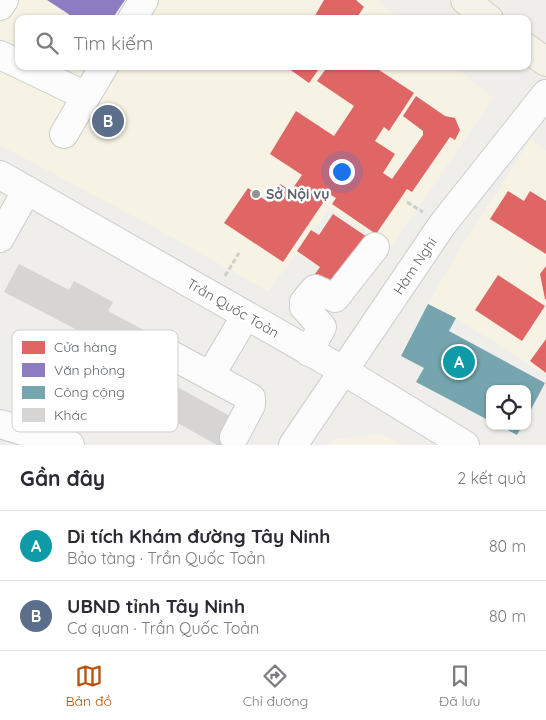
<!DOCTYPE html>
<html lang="vi">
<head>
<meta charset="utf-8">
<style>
	body { margin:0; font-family:Quicksand,sans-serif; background:#f7f7f7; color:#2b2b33 }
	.controls { position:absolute; right:15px; bottom:15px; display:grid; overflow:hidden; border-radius:10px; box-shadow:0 1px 4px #0004 }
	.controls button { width:45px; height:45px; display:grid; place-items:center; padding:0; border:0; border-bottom:1px solid #e1e1e2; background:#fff; color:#2b2b33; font:25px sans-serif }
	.you { position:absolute; left:341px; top:171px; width:18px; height:18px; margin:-12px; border:4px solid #fff; border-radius:50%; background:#1a73e8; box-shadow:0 0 0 8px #1a73e833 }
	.badge { display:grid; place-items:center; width:32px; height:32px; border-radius:50%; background:#b45309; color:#fff; font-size:16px; font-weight:700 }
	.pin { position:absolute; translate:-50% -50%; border:2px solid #fff; box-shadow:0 1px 5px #0006 }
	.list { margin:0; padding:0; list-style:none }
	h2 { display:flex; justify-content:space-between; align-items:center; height:65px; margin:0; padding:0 20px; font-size:21px }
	h2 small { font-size:16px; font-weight:400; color:#7c7c81 }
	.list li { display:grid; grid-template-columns:32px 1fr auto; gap:15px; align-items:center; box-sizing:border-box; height:70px; padding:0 20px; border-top:1px solid #e1e1e2 }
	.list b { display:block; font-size:19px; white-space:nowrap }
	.list p { margin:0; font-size:16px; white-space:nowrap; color:#7c7c81 }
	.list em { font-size:16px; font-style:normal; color:#7c7c81 }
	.icon { flex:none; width:28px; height:28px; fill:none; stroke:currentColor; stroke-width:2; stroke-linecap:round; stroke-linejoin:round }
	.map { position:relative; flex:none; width:546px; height:445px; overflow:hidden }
	.search { position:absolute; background:#fff; box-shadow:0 1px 4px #0004; left:15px; right:15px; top:15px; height:55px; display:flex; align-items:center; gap:12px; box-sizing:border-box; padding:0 18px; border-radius:10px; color:#7c7c81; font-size:19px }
	.sheet { height:205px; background:#fff }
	nav { display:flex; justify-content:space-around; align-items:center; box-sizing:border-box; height:70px; border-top:1px solid #e1e1e2; background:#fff; font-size:14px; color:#7c7c81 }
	nav a { display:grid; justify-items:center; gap:2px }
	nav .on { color:#b45309 }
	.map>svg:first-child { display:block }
</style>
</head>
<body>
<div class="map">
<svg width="546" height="445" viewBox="0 0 546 445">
	<rect width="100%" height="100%" fill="#efeeea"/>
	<path fill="#f7f3e4" d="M0,0H377L399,19H19V66H455L493,98L390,249L330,209L268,291L152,226L0,145Z
		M531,139L546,151V375L456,318L428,304L464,242Z
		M380,433L402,445H330L333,440Z"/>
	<path fill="#e06666" d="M324,0H356L364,7L356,19H313Z
		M285,66H321L309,83Z
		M328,66H373L414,93L389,131L384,127L375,141L395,154L383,173L392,179L423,135V131L403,116L416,96L445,116L455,118L460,130L455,140L450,137L412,192L407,189L376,234L332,204L336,198L329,194L283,262L224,223L248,188L268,202L280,184L291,191L302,175L270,154L296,111L334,136L354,106L317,81Z
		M508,191L524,201L530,191L546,201V254L490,219Z
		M333,214L373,241L339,291L315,274L320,267L297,251L311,230L319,235Z
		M546,266V299H545L540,274Z
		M498,275L545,306L522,341L475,310Z
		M546,339V373L530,361Z"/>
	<path fill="#8e7cc3" d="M47,0H125L112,19H76Z"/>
	<path fill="#76a5af" d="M428,304L456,318L449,331L545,383L527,417V389H490V421L416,382L424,368L401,356Z
		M500,426H522L517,435Z"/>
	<path fill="#d6d5d3" d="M19,264L69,290L74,281L113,302L108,311L155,336L141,363L4,292Z
		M110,353L151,376L152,373L237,420L223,445H217L84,371L93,354L106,361Z"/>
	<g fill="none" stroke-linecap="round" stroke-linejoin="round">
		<g stroke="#cbcccc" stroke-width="30">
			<path id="minor" d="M0,6L4,0
				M132,19L144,0
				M0,55L19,64
				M23,66L86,96
				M64,134L104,66
				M0,175L344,371L465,445
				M0,238L27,190
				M166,352L251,398V405L234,437
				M309,352L322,327L304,307V302L315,289L335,298L375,247
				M210,376L246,315
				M0,424L70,445
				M293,445L442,225L546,94"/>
		</g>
		<g stroke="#d7ceb8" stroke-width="30">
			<path id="major" d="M465,0L489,19
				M527,48L546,62"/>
		</g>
		<path stroke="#cacfcc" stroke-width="3" stroke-dasharray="5 2.5" stroke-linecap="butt" d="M407,202L423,212
			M225,276L239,253"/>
		<use href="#minor" stroke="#fdfcfc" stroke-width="28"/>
		<use href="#major" stroke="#f4f2e9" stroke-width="28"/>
	</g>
	<circle fill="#919496" stroke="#fff" stroke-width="2" cx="256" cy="194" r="5"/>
	<g text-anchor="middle" stroke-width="5" stroke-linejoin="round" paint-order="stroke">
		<g font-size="14" font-weight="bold" fill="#5f6368" stroke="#fff" text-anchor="start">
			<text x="266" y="199">Sở Nội vụ</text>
		</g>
		<g font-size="14" fill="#5f6368" stroke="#fff">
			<text transform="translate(415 266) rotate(-56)" y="5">Hàm Nghi</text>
			<text transform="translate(233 308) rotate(30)" y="5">Trần Quốc Toản</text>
		</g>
	</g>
	<rect x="12" y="330" width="166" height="102" rx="8" fill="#fff" stroke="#cfd0d2" stroke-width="1"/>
	<rect x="22" y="341" width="23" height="13" fill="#e06666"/>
	<rect x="22" y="363" width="23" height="14" fill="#8e7cc3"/>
	<rect x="22" y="386" width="23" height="13" fill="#76a5af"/>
	<rect x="22" y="408" width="23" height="14" fill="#d6d5d3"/>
	<g font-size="14" fill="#5f6368">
		<text x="54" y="352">Cửa hàng</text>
		<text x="54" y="375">Văn phòng</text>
		<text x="54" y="397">Công cộng</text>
		<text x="54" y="420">Khác</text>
	</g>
</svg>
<div class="controls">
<button><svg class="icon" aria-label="locate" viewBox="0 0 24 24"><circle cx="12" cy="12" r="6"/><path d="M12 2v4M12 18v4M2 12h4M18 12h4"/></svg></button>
</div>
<div class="you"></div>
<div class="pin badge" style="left:459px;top:362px;background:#0f9aa8">A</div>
<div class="pin badge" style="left:108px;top:121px;background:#5c6f8a">B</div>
<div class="search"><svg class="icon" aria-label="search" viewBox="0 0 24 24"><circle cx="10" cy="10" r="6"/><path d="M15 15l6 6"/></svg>Tìm kiếm</div>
</div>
<section class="sheet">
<h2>Gần đây<small>2 kết quả</small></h2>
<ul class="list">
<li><span class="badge" style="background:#0f9aa8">A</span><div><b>Di tích Khám đường Tây Ninh</b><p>Bảo tàng · Trần Quốc Toản</p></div><em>80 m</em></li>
<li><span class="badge" style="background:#5c6f8a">B</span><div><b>UBND tỉnh Tây Ninh</b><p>Cơ quan · Trần Quốc Toản</p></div><em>80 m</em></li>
</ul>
</section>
<nav>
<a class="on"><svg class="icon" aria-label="map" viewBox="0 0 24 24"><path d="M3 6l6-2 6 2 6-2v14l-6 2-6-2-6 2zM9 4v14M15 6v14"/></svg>Bản đồ</a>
<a><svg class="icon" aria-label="directions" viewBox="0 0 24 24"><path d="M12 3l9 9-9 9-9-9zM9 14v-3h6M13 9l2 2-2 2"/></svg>Chỉ đường</a>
<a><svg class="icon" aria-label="saved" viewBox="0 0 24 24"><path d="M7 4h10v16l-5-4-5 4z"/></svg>Đã lưu</a>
</nav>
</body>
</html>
